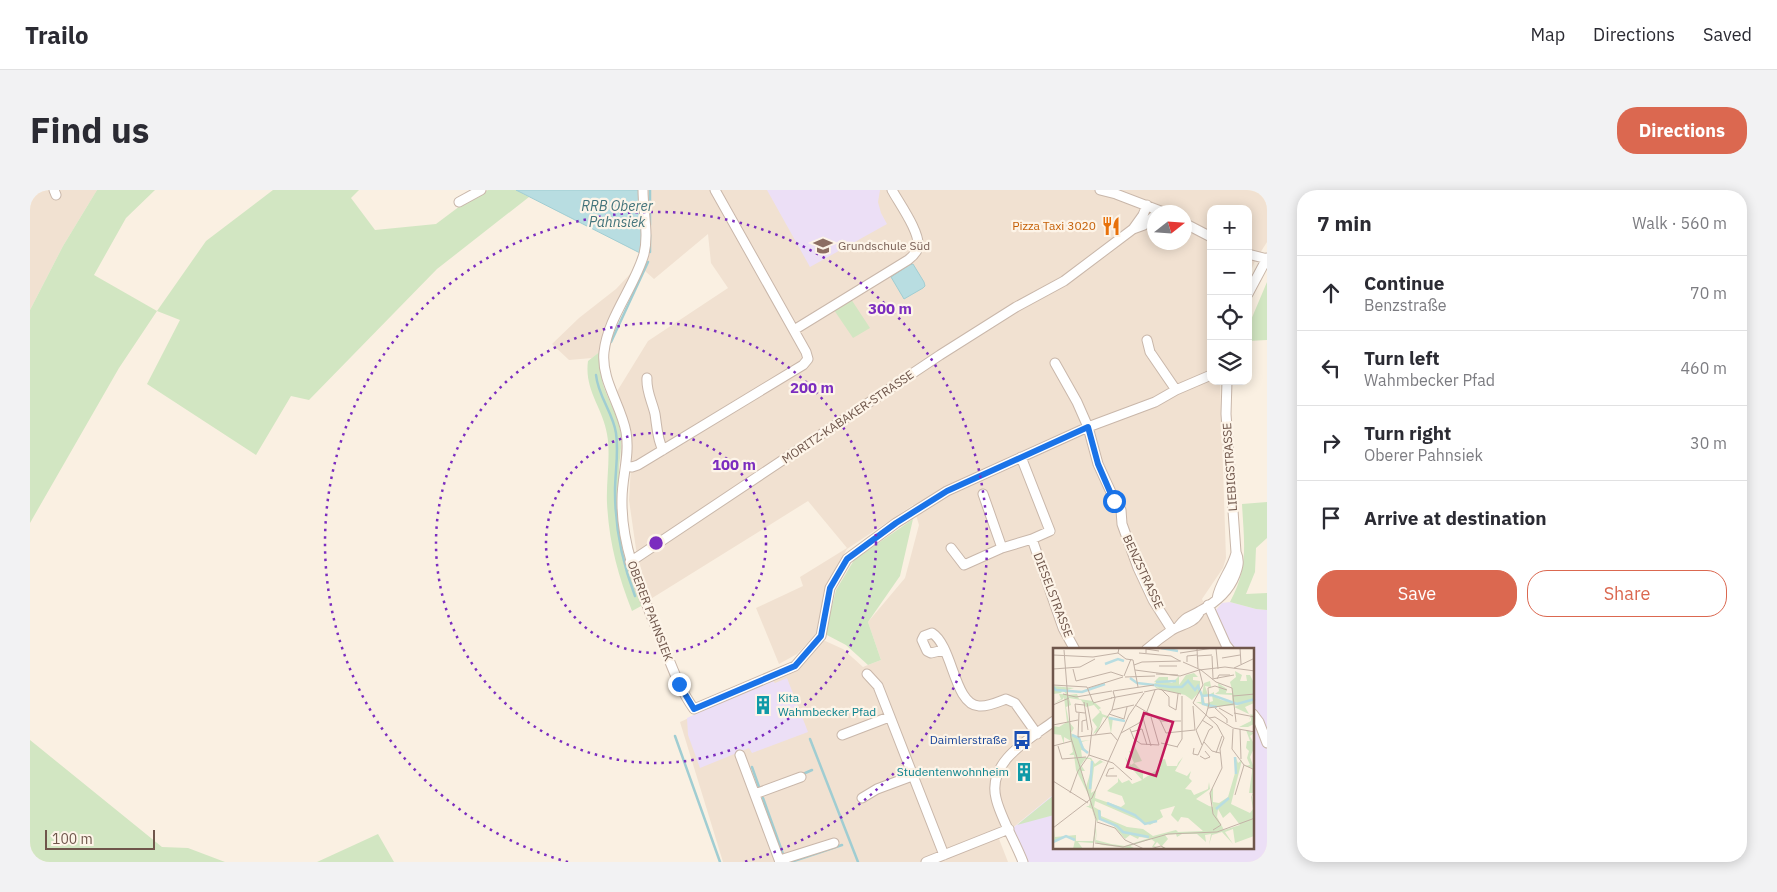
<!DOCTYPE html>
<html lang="en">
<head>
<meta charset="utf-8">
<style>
	body { margin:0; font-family:"IBM Plex Sans",sans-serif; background:#f2f2f3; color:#2b2b33 }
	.controls { position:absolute; right:15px; top:15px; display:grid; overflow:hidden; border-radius:10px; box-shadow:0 2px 12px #0003 }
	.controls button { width:45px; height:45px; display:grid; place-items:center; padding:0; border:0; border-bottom:1px solid #e1e1e2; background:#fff; color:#2b2b33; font:25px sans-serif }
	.compass { position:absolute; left:1117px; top:15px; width:45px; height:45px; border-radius:50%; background:#fff; box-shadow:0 2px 12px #0003; rotate:73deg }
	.scale { position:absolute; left:15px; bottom:12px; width:110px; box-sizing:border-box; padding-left:5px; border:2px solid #6f564b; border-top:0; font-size:14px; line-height:18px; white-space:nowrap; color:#6f564b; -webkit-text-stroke:4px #fdf4e8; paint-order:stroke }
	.stop { position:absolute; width:15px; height:15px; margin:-11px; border:4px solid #1a73e8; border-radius:50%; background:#fff }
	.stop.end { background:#1a73e8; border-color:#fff; box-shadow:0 1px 5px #0008 }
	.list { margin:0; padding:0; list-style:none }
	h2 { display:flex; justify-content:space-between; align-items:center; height:65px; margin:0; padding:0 20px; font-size:21px }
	h2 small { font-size:16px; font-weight:400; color:#7c7c81 }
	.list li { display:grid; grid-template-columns:32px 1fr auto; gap:15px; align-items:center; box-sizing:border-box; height:75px; padding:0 20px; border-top:1px solid #e1e1e2 }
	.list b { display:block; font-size:19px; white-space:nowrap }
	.list p { margin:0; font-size:16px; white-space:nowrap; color:#7c7c81 }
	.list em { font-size:16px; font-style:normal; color:#7c7c81 }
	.actions { display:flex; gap:10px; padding:15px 20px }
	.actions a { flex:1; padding:11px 0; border:1px solid #db6850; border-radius:20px; text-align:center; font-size:18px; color:#db6850 }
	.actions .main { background:#db6850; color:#fff }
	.icon { flex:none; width:28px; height:28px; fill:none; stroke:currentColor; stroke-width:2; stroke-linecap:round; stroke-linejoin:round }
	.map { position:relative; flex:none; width:1237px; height:672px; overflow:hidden; border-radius:20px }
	header { display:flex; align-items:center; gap:30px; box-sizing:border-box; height:70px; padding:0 25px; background:#fff; border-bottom:1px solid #e1e1e2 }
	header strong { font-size:24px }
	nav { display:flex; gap:28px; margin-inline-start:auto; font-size:18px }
	.intro { display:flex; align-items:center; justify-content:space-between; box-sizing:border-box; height:120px; padding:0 30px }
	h1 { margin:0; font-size:35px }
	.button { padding:12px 22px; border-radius:20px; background:#db6850; color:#fff; font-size:18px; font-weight:700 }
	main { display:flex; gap:30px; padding:0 30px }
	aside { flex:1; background:#fff; border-radius:20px; box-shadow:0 2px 12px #0003 }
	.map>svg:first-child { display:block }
</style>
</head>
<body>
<header>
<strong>Trailo</strong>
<nav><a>Map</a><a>Directions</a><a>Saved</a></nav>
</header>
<div class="intro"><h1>Find us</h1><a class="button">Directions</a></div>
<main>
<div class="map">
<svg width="1237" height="672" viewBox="0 0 1237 672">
	<rect width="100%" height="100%" fill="#faf0e2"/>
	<path fill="#f1e1d1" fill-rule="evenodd" d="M0,0H67L33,56L0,120Z
		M618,0H1237V52L1225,71L1218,88V19H1181V191H1190L1196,368L1193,378L1172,409L1194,459L1024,460V604L969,649L978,672H693L650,532L768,479L793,450L813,459L833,477L851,470L838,432L875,388L889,335L883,315L817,359L799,390L786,444L767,464L749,474L726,418L773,396L770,387L817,358L778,311L619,410L606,359L599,310L602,261L597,232L586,203L618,151L698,98L681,73L678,44L624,89L615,81ZM1124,22H1154V52H1124Z
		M602,82L572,160L562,168L539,170L522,154L549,128L586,99Z"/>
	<path fill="#ecdff6" d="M737,0H850L848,12L851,23L857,34L780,77Z
		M1200,412L1226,419L1237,420V672H997L983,638L1024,604V658H1223V460L1201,459L1185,421L1192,413Z
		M757,488L778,542L722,563L719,558L670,578L658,545L657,528L731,494L732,496L743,491L745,493Z"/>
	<path fill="#d2e6c2" d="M67,0H125L96,28L64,85L127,121L176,51L243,0H329L321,8L345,40L406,34L434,13L458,0H486L499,7L407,79L279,210L261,206L226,265L117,194L150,130L127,121L89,178L0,333V120L33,56Z
		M1237,92V150L1218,151V137Z
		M821,109L840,138L823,148L804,120Z
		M572,160C565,200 585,209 591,244C592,256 590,266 589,278C589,285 589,293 589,301C589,339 597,380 613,415L602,421C588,385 579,353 577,313C576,291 581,265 577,244C573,218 554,200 558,171Z
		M1237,312V348L1226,358L1225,382L1216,404L1237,403V420L1226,419L1200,412C1219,377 1214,353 1212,314Z
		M883,329L870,386L838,432L851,470L838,475L816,455L795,444L806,400L824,370Z
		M0,550L132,657L158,658L195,672H0Z
		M1024,605V625L987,635Z
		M348,644L364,672H287Z"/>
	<path fill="#b8dde1" stroke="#a0cdd2" d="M486,0H609L613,48L610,63Z
		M883,74L894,92L895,96L893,98L874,109L861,87L879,75Z"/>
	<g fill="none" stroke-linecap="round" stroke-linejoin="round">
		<path stroke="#a0cdd2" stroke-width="2.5" d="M620,35V0
			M620,62V45
			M581,152L618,72
			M566,185C568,206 583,223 586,243C589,263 585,282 585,301C585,338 592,372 605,406
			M645,546L690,672
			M780,549L828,672
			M722,577L729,597
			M773,584L782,580
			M733,608L753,664
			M761,672L812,655"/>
		<g stroke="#c9b7aa" stroke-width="11">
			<path id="minor" d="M24,0L26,5
				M613,0C613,21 619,44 614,64C604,98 578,127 574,162C571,190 591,215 596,242C600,265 592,287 592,309C591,359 612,403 630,447C640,471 648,497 664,519L765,476L791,446L800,398L817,369L866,333L917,301L1058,237L1125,212L1146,200L1181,185
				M1070,0L1086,4L1133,22
				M429,12L451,0
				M1154,33L1181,47
				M1103,39L1113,25L1117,15
				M1218,64L1237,69
				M1218,104L1237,68
				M764,140L878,70C882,67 886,63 888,58C891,43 869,13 862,0
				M1117,150L1120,162L1146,200
				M1025,173L1047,212L1058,237L1068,274L1085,311L1091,320L1092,334L1108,378L1123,410L1142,440
				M617,188C616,201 622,211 625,224C627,236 627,249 633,260
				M596,276L602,277L608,275L773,175L778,169L776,162L685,0
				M953,304L972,358L1002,349L1020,341L991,267
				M1002,349L1033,438L1045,460
				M921,358L934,375L972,358
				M600,372L910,165L986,117L1034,91L1103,39L1114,35L1124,26
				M1187,409C1189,393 1202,380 1206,363
				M1178,415L1196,455L1200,460
				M1148,437C1157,425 1159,428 1170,421C1185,413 1199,401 1205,385C1208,377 1210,371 1206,362L1196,224L1197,191
				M914,460L901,463L897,461L892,450L894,446L902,443C923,456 924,515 949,516C958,517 968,512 976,509L985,513L1007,544
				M1116,460C1124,453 1133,446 1142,440C1152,434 1163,434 1169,423
				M837,484L848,496L914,665
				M1223,524L1229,532L1237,553
				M812,545L859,527
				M710,565L750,672
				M725,604L771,587
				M832,608L847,599L882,586
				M750,670L804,653
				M896,672L979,639
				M993,672C986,653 970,627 966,608C957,571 1000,549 1024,531"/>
		</g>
		<use href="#minor" stroke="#fff" stroke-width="9"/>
	</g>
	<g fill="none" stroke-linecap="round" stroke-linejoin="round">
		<path stroke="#1a73e8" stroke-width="6" d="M649,494L664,519L765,476L791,446L800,398L817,369L866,333L917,301L1058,237L1068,274L1084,311"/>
	</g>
	<g fill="none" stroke="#7b2cbf" stroke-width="2.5" stroke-dasharray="2.5 5">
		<circle cx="626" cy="353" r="110"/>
		<circle cx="626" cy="353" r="220"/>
		<path d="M538 672A331 331 0 1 1 714 672"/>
	</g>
	<defs>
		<g id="restaurant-bare" transform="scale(1.5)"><path d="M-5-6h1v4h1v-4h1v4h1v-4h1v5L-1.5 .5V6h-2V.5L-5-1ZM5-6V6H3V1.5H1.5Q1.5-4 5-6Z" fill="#e8710a" stroke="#fdf4e8" stroke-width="2.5" paint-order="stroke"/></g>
		<g id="school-bare" transform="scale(1.5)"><path d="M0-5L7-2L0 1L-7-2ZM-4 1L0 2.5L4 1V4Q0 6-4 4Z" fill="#8d6e63" stroke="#fdf4e8" stroke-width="2.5" paint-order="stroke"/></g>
		<g id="building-bare" transform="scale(1.5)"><path d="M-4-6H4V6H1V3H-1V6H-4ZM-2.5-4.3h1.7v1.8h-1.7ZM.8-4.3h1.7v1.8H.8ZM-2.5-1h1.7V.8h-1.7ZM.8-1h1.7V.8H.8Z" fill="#0f9aa8" stroke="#fdf4e8" stroke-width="2.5" paint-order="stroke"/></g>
		<g id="bus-bare" transform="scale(1.5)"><path d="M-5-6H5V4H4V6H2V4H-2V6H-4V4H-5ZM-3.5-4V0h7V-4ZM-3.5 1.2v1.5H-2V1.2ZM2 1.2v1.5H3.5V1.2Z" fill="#1a4fb4" stroke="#fdf4e8" stroke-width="2.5" paint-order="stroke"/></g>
	</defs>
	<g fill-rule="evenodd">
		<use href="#restaurant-bare" x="1081" y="36"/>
		<use href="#school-bare" x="793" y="56"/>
		<use href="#building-bare" x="733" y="515"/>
		<use href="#bus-bare" x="992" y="550"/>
		<use href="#building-bare" x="994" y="582"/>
	</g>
	<g text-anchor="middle" stroke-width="4.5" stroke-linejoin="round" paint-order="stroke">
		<g font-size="12" fill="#c56008" stroke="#fdf4e8" text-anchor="end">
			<text x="1066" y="40">Pizza Taxi 3020</text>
		</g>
		<g font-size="12" fill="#785e54" stroke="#fdf4e8" text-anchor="start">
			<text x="808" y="60">Grundschule Süd</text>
		</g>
		<g font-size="12" fill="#6f564b" stroke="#fdf4e8">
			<text transform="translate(818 227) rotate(-34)" y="4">MORITZ-KABAKER-STRASSE</text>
			<text transform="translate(1200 277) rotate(-94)" y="4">LIEBIGSTRASSE</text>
			<text transform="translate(1113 382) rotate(65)" y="4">BENZSTRASSE</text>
			<text transform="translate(1023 405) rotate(69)" y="4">DIESELSTRASSE</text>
			<text transform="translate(620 421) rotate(69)" y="4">OBERER PAHNSIEK</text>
		</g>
		<g font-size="12" fill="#0d838f" stroke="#fdf4e8" text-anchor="start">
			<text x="748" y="512">Kita<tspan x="748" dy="14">Wahmbecker Pfad</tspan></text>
			<text x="979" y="586" text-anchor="end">Studentenwohnheim</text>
		</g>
		<g font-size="12" fill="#164399" stroke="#fdf4e8" text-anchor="end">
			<text x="977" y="554">Daimlerstraße</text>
		</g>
		<g font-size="14" font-style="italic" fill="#43747b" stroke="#fdf4e8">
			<text x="587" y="21">RRB Oberer<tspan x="587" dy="16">Pahnsiek</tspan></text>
		</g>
	</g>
	<g transform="translate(1023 458)">
		<rect width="201" height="201" fill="#faf0e2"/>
		<path d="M182,23L189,27L187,33H194L193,27H197L201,35V55L192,59L196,66L201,67V76L195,79H186L198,73V69L196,72L198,67L181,59L186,57L155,59L143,54H148L151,35L157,33L158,39L152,38L155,47H150L152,56L160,53L159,47H156L161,44V48L168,52L179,54V47L162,46L166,43L165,35L174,41L173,45H180L177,34L183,29ZM141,25L145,29H140V32L147,33V43L139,52L132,47L103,40L101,37L106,40L101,35H105L101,34L106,29H115V34L119,35L126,28V37L133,27ZM0,38L21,40L14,42L15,47L24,46L26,51L40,53L48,60L45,62L48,63L49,66L60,70L58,85L55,70L50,69L45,83L40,86L44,79L39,72L47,64L41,57L33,59L28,52L16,50L18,57L13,59L16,74L21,80L18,85L28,93L37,92L28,94L33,103L28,102L29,109L38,110L42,116L47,112L54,116L50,114L41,119L38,145L43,142L42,150L68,159L72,156L69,148L54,143L65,134V130L69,135L76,132L79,136L89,132L74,115L72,109L78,117L81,115L76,103L80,104L81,97L89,113L81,115L90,124V131L104,122L107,112L112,111L114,118H124L125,115L130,109L122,123L134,128L138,123L136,130L139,133L132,141L138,142L141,147L155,141L156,134L157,141L143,151L156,158L160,159L157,146L160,139V154L166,155L175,149L182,125L183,110L185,115L189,112L178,156L197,165L200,161L198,149L200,145H196L199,124V120L192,118L197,117L194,110L196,103L193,100L194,93H197L193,82L201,85L197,88L202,98L197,109L201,120V146L199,148L201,161V188L182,195L180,181L172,184L180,196L169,184L159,187L156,197L158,186L152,187L153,194L144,186H129L124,189L123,186L112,187L115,191L109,198L115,201H111L104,194L101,198L105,199H99L102,194L98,191L77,198L83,201L49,197L42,194L44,180L43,192L58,196L72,198L96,190L86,189L85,191L77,187L72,191L60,177L46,171L44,174L38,155L43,174V183L40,201V195L25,194L30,201H20L22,192L13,189L1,194L2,180V189L23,187V193H40L43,175L39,161L33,158H36L38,152L23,122L21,107H16L20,104L18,93L11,89V96L8,87L0,86V78L6,79L14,74L11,49L10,51L0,56L8,51L6,46H13L10,42L8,45L0,46ZM32,111H37L40,116L33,139L28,123H32L28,117ZM42,153L97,177L110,169L107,162L122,158L118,167L125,174L128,169L135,170L150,183L125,184L123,182L100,188L90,181L74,179L48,168V163L41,159ZM165,161L170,170L177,164L187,177L171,182L164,169Z" fill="#d2e6c2" fill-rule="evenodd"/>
		<path fill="none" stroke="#b8dde1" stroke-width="2.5" d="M108,0L125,3M52,16L65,11L71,13M77,30L84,35L118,39H129L135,33L142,42L145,38L149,48L159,47L184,56L202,51M103,34L123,33M0,39L3,42L29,44L52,36M149,48L150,56L164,59M56,70L72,73M19,87L26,90L30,101L35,105M182,109L183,126M37,141L39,113M54,155L82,167L92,176L104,173M163,161L176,150M46,162L47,171L64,178L70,184L96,189M0,194L13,188L22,192"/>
		<path fill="none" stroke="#c2b2a6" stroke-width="1" d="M163,0L165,21M187,0L188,16M144,1L145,20M11,2L18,90L43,171L40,201M65,5L73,11L80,12L85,39M86,5L118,8L127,13M93,5V1L106,3M127,5L160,0M0,7L40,9L65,5L66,0M144,8L159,7M159,8L160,30M169,10L187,7M130,14L148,22M134,14V8L144,7M81,17L89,14L128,13M106,18H124M181,20L202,10M0,21L27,19L42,11M20,21L23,33L58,24L70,28M82,22L127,28L146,22M146,22L172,19L202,23M148,22L163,34L179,40L181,56M103,26L125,27M71,28L78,11M72,29L102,28M159,31L181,27M164,31L166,27H177M0,37L34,39L40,54M35,40L70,29M155,40L162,38L174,42M155,40L156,56M108,41L116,49V58L123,62L125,46M60,43L101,37M91,44L105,41L128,46M10,46L23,49L59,43M180,48L202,46M58,50L90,44M31,54L35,82M34,55L39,81L36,107M40,55L59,50M140,55L164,77L171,90L167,101L169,120L157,145L160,166L168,177L160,182M140,55L150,37L146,21M181,56L183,74M0,57L16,50M31,57L22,56L23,64L32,65M82,57L107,72L113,85L142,82M140,58L142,82M155,60L181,56M162,60L174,71V75M166,60L180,68M59,62L81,57M181,65L202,69M56,66L71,71L74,59M90,70L98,98M156,70L162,69L180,80M108,73H128M0,77L25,72M180,80L202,84M77,81L81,91L88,96L106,97L98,69M180,81L179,101L191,117L202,122M187,81L188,111M143,82L153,67L156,56M143,82L149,97M29,84V73L33,72M78,84L89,81L94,97M68,85L86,75L93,66L102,42M42,87L59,62L62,50L60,43M25,89L58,85L65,93M25,89L26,65M151,94L159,103L167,105M108,95L125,99M0,98L19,93M5,98L9,111L33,109M124,99L129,91V48M141,100L140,106L145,107L156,82L160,79L149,72M163,105L169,88M36,107L60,115L79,132M147,108L152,111L157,109L152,103M61,120L56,121L53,128H64M0,133L35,155M17,145L25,123L36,107M182,147L191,117M44,174L62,180L72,192L91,201M0,180L39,150L76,67L91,45M42,195L70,199L115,186L164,184L202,170M97,201L108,198L113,201"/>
		<path fill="#c2185b" fill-opacity="0.15" stroke="#c2185b" stroke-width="2.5" d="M91,65L120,74L103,128L74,119Z"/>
		<rect width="201" height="201" fill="none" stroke="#6f564b" stroke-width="2.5"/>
	</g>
	<circle cx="626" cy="353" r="8" fill="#7b2cbf" stroke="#fdf4e8" stroke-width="2.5"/>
	<g font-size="15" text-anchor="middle" font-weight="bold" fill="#7b2cbf" stroke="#fdf4e8" stroke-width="4.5" stroke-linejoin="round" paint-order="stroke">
		<text x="860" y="124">300 m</text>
		<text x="782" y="203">200 m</text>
		<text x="704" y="280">100 m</text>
	</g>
</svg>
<div class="controls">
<button>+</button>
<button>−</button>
<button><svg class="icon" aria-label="locate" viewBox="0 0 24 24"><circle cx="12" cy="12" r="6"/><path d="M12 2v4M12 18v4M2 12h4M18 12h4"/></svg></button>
<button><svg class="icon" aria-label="layers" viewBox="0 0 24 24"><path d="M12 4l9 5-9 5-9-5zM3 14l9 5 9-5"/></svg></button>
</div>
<svg class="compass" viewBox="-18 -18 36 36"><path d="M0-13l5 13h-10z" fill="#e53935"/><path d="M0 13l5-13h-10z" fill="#7c7c81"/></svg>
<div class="scale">100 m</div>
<div class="stop" style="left:1084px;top:311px"></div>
<div class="stop end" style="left:649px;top:494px"></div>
</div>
<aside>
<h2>7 min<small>Walk · 560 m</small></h2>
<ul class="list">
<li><svg class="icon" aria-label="ahead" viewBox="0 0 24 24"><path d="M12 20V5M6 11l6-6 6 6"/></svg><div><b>Continue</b><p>Benzstraße</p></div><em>70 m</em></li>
<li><svg class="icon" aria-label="left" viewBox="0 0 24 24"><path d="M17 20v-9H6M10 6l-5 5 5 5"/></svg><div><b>Turn left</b><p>Wahmbecker Pfad</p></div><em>460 m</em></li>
<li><svg class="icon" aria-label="right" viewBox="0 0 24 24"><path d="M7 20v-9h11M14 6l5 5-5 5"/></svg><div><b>Turn right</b><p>Oberer Pahnsiek</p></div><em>30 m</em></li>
<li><svg class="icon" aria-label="arrive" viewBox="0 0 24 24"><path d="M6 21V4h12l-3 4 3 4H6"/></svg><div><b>Arrive at destination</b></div></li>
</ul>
<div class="actions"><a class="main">Save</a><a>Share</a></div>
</aside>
</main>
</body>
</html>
